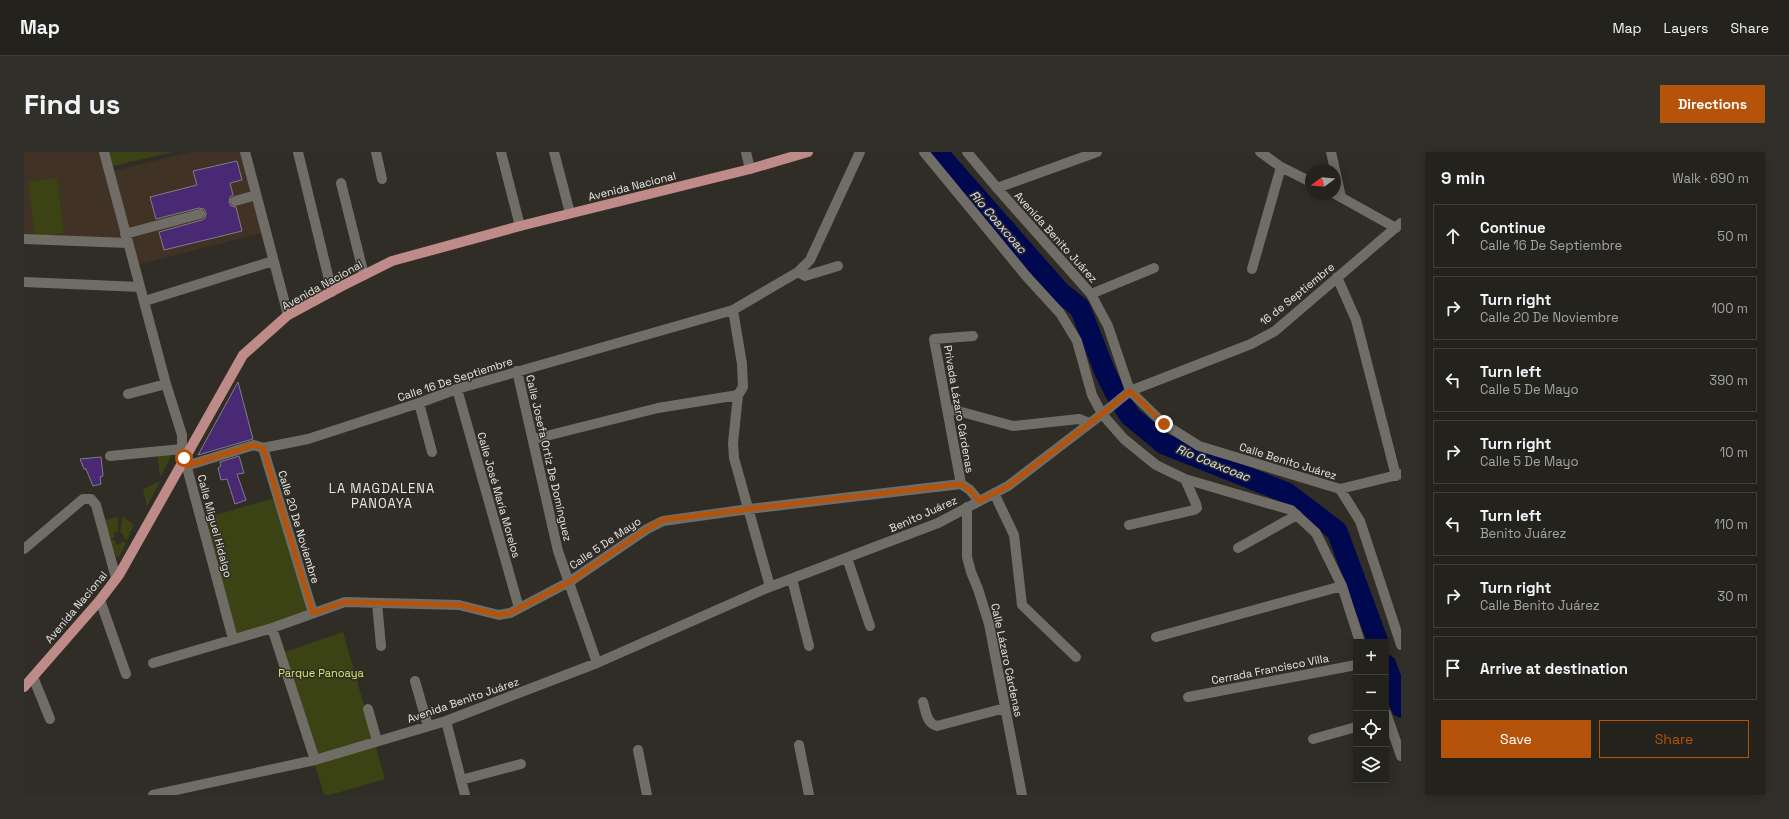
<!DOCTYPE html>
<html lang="en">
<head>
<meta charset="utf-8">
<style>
	body { margin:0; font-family:"Space Grotesk",sans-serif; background:#302f2a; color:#f1f3f6 }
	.controls { position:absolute; right:12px; bottom:12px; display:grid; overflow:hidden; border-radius:0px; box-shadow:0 2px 10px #0003 }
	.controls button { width:36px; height:36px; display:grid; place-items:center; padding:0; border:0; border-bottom:1px solid #413f3b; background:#24221d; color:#f1f3f6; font:20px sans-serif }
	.compass { position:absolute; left:1281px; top:12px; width:36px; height:36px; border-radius:50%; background:#24221d; box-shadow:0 2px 10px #0003; rotate:254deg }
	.stop { position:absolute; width:12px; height:12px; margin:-9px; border:3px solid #b45309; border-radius:50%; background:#fff }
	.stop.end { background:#b45309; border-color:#fff; box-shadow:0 1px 4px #0008 }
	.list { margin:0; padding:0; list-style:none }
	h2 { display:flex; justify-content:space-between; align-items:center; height:52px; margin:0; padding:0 16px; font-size:17px }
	h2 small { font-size:13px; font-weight:400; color:#a3a4a4 }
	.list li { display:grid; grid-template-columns:26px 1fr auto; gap:12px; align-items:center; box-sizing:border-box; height:64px; margin:0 8px 8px; padding:0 8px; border:1px solid #413f3b; border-radius:0px }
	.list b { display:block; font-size:15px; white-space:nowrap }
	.list p { margin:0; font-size:13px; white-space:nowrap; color:#a3a4a4 }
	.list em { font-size:13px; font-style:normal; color:#a3a4a4 }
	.actions { display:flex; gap:8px; padding:12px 16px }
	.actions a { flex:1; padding:9px 0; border:1px solid #b45309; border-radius:0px; text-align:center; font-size:14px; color:#b45309 }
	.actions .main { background:#b45309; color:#fff }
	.icon { flex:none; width:22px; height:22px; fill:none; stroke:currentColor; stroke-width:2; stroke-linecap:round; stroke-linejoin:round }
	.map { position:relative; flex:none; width:1377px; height:643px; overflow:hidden; border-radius:0px }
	header { display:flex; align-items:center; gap:24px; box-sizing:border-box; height:56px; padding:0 20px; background:#24221d; border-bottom:1px solid #413f3b }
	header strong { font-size:19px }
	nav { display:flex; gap:22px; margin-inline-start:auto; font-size:14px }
	.intro { display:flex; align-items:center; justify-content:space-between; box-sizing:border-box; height:96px; padding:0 24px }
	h1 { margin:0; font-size:28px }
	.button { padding:10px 18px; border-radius:0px; background:#b45309; color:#fff; font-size:14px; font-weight:700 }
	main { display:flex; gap:24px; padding:0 24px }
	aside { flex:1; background:#24221d; border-radius:0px; box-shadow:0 2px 10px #0003 }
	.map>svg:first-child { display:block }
</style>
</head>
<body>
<header>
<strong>Map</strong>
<nav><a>Map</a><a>Layers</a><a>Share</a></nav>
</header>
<div class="intro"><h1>Find us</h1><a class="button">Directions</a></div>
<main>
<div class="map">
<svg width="1377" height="643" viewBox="0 0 1377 643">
	<rect width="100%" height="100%" fill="#302d27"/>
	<path fill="#403224" d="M0,0H80L86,20L166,0H221L241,80L109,114L104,91L0,87Z"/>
	<path fill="#3b4314" d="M80,0H150L84,15Z
		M33,26L40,81L11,85L4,30Z
		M151,297L136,325L133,299Z
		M136,329L123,355L119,337Z
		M254,345L286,461L212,484L181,366Z
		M99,364L110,373L103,388L100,387L99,382L96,380Z
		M94,365V381L90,380V386H86L81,368Z
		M90,387L92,392L95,393L98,389L102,391L95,405H92L87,388Z
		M319,480L361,627L306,643H300L258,501Z"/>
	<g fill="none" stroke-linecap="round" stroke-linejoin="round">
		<path stroke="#00094f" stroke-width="21" d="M913,0L1036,140L1056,156L1081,220L1092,242L1106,264L1140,292L1263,341L1313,379L1354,490
			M1362,513L1377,555"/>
	</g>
	<path fill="#492974" stroke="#7f7d84" d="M213,9L218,28L206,31L209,43L206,45L205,50L207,54L212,55L218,79L140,98L135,80L178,68L181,66L182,61L180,57L175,56L132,67L126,45L173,33L169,19Z
		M214,230L229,287L174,303Z
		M215,304L220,321L213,322L222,348L211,352L203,327L197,328L194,316L197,314L196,310Z
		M77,305L79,324L76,325L77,332L69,334L62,317H60L56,307Z"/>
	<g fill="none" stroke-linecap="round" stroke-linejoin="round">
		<path stroke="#706c66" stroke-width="10" d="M80,0L142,232L158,283V297L209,487
			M221,0L264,163
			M274,0L308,140
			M352,0L358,27
			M477,0L496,74
			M530,0L546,61
			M722,0L726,17
			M900,0L1003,125L1036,161L1053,189L1068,243L1078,262L1100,287L1132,313L1161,327L1267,358L1292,381L1318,434L1336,490
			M943,0L973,36L1067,142L1084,174L1106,239L1140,272L1175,294L1316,337L1336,369L1377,493
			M1236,0L1257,15L1287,30
			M1307,0L1317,45
			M317,31L340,123
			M973,36L1073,0
			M1311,42L1372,76
			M211,49L232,43
			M101,82L176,62
			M0,87L104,91
			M1228,117L1257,15
			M774,120L781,124L814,114
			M1313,125L1332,168L1372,324
			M0,130L116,135
			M1067,142L1130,116
			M121,149L249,109
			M709,158L718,212L719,235L714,243L709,291L710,306L745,431L743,436
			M493,219L534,399L573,511
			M433,237L495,456
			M104,242L142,232
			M395,251L408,300
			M923,256L989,274L1055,267L1065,271
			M510,287L634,256L714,243
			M239,296L289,461
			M86,304L158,297
			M162,314L230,293L239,296L284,287L395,251L433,237L709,158L774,120L786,108L836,0
			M937,332L910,187L949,184
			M1316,337L1377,322
			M970,341L990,383L998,453L1052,505
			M943,355V405L947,420L954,437L965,472L998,643
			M1105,373L1170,358L1173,356L1172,352L1161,327
			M1214,396L1273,363
			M0,397L59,347H67L72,353L92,426
			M823,406L846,474
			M768,427L785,494
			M76,448L102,522
			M353,451L357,494
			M248,476L291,608
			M1132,485L1318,434
			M129,511L248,476L321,450L435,453L475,463L486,461L545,430L623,377L639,369L725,357L937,332L946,338L955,349
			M9,525L26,567
			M391,529L404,574
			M1164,545L1332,513
			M899,550C902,559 902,571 913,574L981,556
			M344,557L353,589
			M1362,561L1377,604
			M422,569L441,643
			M1289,587L1332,575
			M775,593L785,643
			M614,598L623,643
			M437,628L497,612
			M129,643L291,608L422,569L573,511L743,436L914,371L984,334L1078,262L1106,239L1227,192L1251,179L1377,71"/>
		<path stroke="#bf8b88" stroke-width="10" d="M0,535L76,448L95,423L219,203L264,163L316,135L368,109L496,74L726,17L784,0"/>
	</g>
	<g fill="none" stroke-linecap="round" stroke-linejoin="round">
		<path stroke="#b45309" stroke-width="5" d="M160,306L162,314L230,293L239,296L289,461L321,450L435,453L475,463L486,461L545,430L623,377L639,368L725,357L937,332L946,338L955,349L984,334L1078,262L1106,239L1140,272"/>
	</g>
	<g text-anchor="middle" stroke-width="3" stroke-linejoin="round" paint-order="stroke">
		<g font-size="11" fill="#eae8e5" stroke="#302d27">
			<text transform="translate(608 34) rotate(-14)" y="4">Avenida Nacional</text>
			<text transform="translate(1032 85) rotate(48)" y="4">Avenida Benito Juárez</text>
			<text transform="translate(298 133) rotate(-29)" y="4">Avenida Nacional</text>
			<text transform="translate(1273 142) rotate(-39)" y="4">16 de Septiembre</text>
			<text transform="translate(431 227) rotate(-18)" y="4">Calle 16 De Septiembre</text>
			<text transform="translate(935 257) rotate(80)" y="4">Privada Lázaro Cárdenas</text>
			<text transform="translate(525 306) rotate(77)" y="4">Calle Josefa Ortiz De Domínguez</text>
			<text transform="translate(1264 309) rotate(17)" y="4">Calle Benito Juárez</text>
			<text transform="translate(475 343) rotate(74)" y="4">Calle José María Morelos</text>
			<text transform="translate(899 362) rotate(-24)" y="4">Benito Juárez</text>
			<text transform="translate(191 374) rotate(75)" y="4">Calle Miguel Hidalgo</text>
			<text transform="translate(275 375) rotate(73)" y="4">Calle 20 De Noviembre</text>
			<text transform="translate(581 391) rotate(-34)" y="4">Calle 5 De Mayo</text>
			<text transform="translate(52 455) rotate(-50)" y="4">Avenida Nacional</text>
			<text transform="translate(983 508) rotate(78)" y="4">Calle Lázaro Cárdenas</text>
			<text transform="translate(1246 517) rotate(-11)" y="4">Cerrada Francisco Villa</text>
			<text transform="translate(439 548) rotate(-19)" y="4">Avenida Benito Juárez</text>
		</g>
		<g font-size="11" fill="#d4eb6d" stroke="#302d27">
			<text x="297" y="525">Parque Panoaya</text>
		</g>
		<g font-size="12" font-style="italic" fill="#dae5f9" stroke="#302d27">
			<text transform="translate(974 70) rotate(49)" y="4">Río Coaxcoac</text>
			<text transform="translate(1189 311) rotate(22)" y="4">Río Coaxcoac</text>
		</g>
		<g font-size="13" letter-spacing="1" fill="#eae8e5" stroke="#302d27">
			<text x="358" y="341">LA MAGDALENA<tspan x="358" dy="15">PANOAYA</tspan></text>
		</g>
	</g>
</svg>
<div class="controls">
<button>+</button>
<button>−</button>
<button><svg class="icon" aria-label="locate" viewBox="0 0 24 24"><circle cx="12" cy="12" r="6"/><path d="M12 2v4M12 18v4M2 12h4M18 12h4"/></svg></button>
<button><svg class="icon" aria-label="layers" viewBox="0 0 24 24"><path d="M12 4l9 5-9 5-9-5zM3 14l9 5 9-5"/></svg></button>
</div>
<svg class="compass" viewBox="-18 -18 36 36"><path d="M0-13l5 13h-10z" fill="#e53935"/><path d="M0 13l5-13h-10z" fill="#a3a4a4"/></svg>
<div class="stop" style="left:160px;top:306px"></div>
<div class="stop end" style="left:1140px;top:272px"></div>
</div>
<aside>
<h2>9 min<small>Walk · 690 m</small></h2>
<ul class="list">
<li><svg class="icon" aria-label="ahead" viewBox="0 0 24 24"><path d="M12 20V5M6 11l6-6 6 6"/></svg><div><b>Continue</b><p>Calle 16 De Septiembre</p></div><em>50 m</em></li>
<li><svg class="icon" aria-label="right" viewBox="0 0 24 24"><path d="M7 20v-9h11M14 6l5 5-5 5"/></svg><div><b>Turn right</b><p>Calle 20 De Noviembre</p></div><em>100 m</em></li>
<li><svg class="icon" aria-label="left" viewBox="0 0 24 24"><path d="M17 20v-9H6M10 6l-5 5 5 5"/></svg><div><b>Turn left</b><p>Calle 5 De Mayo</p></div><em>390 m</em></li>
<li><svg class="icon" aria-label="right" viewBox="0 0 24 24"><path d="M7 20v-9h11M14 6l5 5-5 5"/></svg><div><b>Turn right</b><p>Calle 5 De Mayo</p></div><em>10 m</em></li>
<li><svg class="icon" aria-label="left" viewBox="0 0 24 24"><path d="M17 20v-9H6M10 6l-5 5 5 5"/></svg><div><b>Turn left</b><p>Benito Juárez</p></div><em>110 m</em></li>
<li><svg class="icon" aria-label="right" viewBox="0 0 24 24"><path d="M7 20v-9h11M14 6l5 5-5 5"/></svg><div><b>Turn right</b><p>Calle Benito Juárez</p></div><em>30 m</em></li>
<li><svg class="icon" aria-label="arrive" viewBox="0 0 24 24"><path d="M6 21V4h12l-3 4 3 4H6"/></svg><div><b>Arrive at destination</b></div></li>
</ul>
<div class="actions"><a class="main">Save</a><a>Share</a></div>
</aside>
</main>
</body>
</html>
